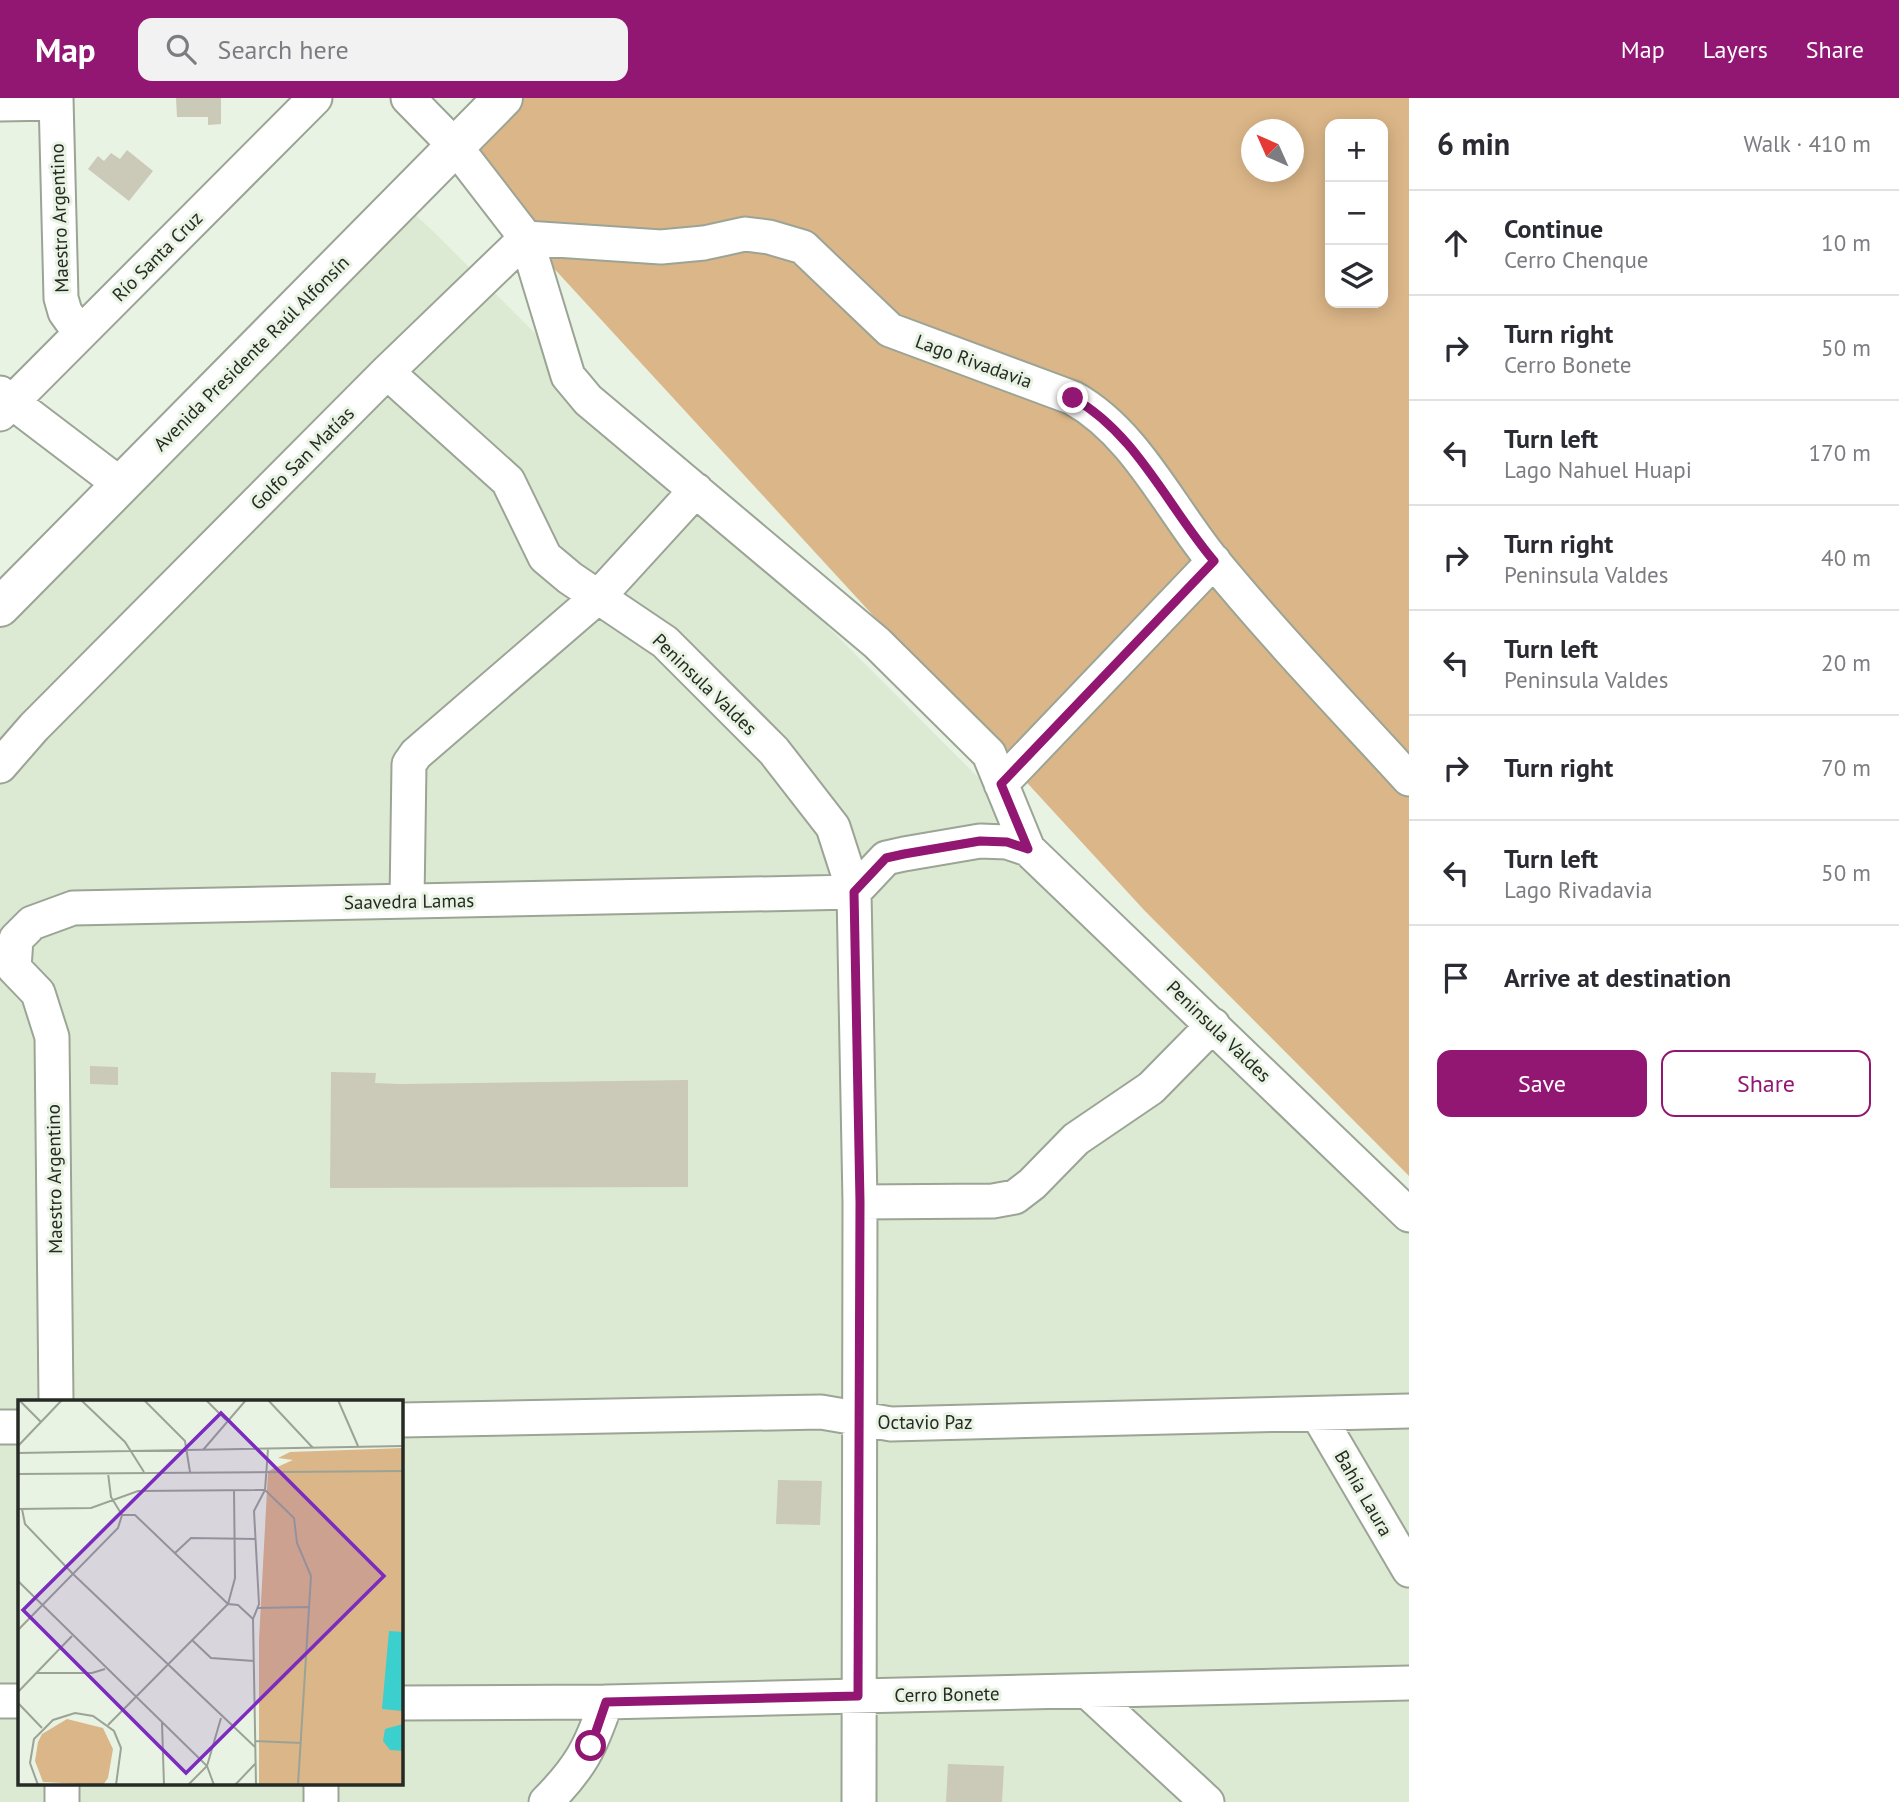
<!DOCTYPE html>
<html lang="en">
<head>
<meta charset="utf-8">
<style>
	body { margin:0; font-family:"PT Sans",sans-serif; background:#f2f2f3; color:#2b2b33 }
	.controls { position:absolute; right:21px; top:21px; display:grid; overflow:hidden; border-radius:14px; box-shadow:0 4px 18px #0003 }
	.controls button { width:63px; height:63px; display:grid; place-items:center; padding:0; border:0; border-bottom:2px solid #e1e1e2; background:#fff; color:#2b2b33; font:35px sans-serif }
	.compass { position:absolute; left:1241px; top:21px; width:63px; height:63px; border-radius:50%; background:#fff; box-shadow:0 4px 18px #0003; rotate:315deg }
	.stop { position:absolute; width:21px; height:21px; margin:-16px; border:5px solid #921773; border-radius:50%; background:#fff }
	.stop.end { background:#921773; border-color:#fff; box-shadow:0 2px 7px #0008 }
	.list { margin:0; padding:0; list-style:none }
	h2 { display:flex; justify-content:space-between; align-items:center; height:91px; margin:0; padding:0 28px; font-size:30px }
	h2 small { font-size:23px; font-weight:400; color:#7c7c81 }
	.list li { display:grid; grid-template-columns:46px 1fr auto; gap:21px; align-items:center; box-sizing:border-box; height:105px; padding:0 28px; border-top:2px solid #e1e1e2 }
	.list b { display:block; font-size:26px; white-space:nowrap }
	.list p { margin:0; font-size:23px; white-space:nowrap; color:#7c7c81 }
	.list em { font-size:23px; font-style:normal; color:#7c7c81 }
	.actions { display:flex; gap:14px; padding:21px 28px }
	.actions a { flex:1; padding:16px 0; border:2px solid #921773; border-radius:14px; text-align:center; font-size:24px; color:#921773 }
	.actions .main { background:#921773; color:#fff }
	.icon { flex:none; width:38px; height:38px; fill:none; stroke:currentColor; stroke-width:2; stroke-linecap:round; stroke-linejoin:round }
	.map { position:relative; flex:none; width:1409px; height:1704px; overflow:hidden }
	header { display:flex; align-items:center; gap:42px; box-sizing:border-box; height:98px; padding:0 35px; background:#921773; color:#fff }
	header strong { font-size:33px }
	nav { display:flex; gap:38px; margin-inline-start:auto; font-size:24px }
	.search { width:490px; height:63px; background:#f2f2f3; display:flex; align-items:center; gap:18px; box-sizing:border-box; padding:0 24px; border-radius:14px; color:#7c7c81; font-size:26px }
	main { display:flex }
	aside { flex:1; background:#fff }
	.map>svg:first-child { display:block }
</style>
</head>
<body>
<header>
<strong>Map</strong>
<div class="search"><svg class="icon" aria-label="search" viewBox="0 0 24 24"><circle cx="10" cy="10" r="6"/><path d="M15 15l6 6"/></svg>Search here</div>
<nav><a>Map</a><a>Layers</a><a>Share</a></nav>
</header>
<main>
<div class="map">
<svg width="1409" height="1704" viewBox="0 0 1409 1704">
	<rect width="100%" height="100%" fill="#e9f3e3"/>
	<path fill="#dcead3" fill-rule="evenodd" d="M401,104L432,132L1409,1111V1704H0V509ZM19,1303H401V1685H19Z"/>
	<path fill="#dbb688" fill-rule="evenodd" d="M473,0H1409V1078L1144,812L526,140L455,48ZM1330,26H1383V205H1330ZM1252,32H1294V74H1252Z"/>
	<path fill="#cbc9b8" d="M176,0H221V26L208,27V19H177Z
		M127,52L153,73L129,103L88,71L98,58L104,63L111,55L120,61Z
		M90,968L118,969V987L90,986Z
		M331,974L376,975L375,985L400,986L688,982V1089L330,1090Z
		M778,1382L822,1383L820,1427L776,1426Z
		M948,1666L1004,1668L1002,1704H946Z"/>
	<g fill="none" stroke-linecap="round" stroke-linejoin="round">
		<g stroke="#9ba495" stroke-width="37">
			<path id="minor" d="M56,0L61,200L65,214L80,235
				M0,6L56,5
				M387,274L508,383L545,459L570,480L665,544L774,653L833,729L854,794L886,760L904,756L980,743L1007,744L1028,751L1409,1117
				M0,295L121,387
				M0,316L315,0
				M0,668L34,629L387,274L526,140L455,48L408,0
				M1001,686L1214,463
				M1028,751L989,656L877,545L588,302L568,278L526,140L661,149L704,145L745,136L769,139L803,149L890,232L1073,300C1134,334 1167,405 1210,459C1273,536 1342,608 1409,681
				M407,803L409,666L416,656L599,498L696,392
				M14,870L16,841L32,825L73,810L854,794L860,1104L859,1704
				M14,870L38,895L52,939L56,1303
				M860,1104L993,1103L1015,1099L1032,1086L1076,1041L1151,990L1213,927
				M1318,1317L1409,1472
				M401,1322L821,1314L891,1326L1409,1313
				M0,1329H19
				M1087,1593L1207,1704
				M0,1603H19
				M401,1605L606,1604L1409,1585
				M62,1685V1704
				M321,1685V1704
				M546,1704C580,1670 591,1649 606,1604"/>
		</g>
		<g stroke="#9ba495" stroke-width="42">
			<path id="highway" d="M0,509L503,0"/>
		</g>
		<use href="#minor" stroke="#fff" stroke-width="33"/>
		<use href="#highway" stroke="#fff" stroke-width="38"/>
	</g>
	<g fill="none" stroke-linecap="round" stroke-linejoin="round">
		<path stroke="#921773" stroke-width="9" d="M591,1648L606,1604L858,1598L860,1104L854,794L886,760L904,756L980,743L1007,744L1028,751L1001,686L1214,463C1168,409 1136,335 1073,300"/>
	</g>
	<g text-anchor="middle" stroke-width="6" stroke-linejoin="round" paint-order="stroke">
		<g font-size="19" fill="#262a24" stroke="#e9f3e3">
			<text transform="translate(59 120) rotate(-92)" y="7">Maestro Argentino</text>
			<text transform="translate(157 158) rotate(-45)" y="7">Río Santa Cruz</text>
			<text transform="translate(251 255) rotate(-45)" y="7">Avenida Presidente Raúl Alfonsín</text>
			<text transform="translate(974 263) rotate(20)" y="7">Lago Rivadavia</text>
			<text transform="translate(302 360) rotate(-45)" y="7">Golfo San Matías</text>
			<text transform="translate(705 586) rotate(44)" y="7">Peninsula Valdes</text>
			<text transform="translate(409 803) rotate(-1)" y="7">Saavedra Lamas</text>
			<text transform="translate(1219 933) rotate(44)" y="7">Peninsula Valdes</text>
			<text transform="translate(54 1081) rotate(-91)" y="7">Maestro Argentino</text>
			<text x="925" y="1331">Octavio Paz</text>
			<text transform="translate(1364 1395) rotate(60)" y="7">Bahía Laura</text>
			<text transform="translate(947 1596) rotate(-1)" y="7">Cerro Bonete</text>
		</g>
	</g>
	<g transform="translate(18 1302)">
		<rect width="385" height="385" fill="#e9f3e3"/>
		<path d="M385,48V385H241V240L250,71L275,60L260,58L272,52ZM49,319L85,328L95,349L90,378L85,385L25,382L17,361L20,342L24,334Z" fill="#dbb688"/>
		<path d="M371,231L385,232V311L364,309ZM385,324V351L372,350L365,341L367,329Z" fill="#3bcfce"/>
		<path fill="none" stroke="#9ba397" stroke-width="2" d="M1,0L23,22M63,0L107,42L126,72M126,0L167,41L172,72M188,0L208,20M250,0L295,48M320,0L340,46M0,46L44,0M185,50L228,0M0,53L385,46M90,73L93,97L104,115M0,74L385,71M216,90L217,178L210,204L220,205L235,219L238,385M0,109L73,108L120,91L247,90L250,49M4,109L7,124L55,174L237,347M157,153L173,138L238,139M0,181L189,366L196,385M239,208L290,207M235,219L241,204L236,111L247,90L276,118L279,143L293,176L280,385M0,230L100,128L104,115M174,240L193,258L236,261M18,273H74L87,269M0,292L54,236M0,303L24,328M144,323L146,385M90,325L210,204L117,115H104M237,341L283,343M20,385L12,363L16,339L35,320L57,313L75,316L96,331L103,348L98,385M170,385L189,366L203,318M217,385L237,364"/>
		<path fill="#7b2cbf" fill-opacity="0.15" stroke="#7b2cbf" stroke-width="3.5" d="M203,13L366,176L168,373L5,210Z"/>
		<rect width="385" height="385" fill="none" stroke="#262a24" stroke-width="3.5"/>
	</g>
</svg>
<div class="controls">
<button>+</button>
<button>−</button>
<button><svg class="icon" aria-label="layers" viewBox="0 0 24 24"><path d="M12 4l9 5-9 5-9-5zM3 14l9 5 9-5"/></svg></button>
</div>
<svg class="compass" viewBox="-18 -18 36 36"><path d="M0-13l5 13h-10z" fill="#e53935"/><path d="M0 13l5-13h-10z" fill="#7c7c81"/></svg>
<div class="stop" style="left:591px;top:1648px"></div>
<div class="stop end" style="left:1073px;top:300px"></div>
</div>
<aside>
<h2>6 min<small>Walk · 410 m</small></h2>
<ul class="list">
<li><svg class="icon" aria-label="ahead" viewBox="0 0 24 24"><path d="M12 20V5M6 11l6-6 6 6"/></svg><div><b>Continue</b><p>Cerro Chenque</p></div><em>10 m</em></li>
<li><svg class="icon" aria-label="right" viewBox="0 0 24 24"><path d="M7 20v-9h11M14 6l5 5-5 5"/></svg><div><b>Turn right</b><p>Cerro Bonete</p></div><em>50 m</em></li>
<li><svg class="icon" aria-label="left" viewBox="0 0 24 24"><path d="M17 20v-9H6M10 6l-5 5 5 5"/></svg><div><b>Turn left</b><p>Lago Nahuel Huapi</p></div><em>170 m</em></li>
<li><svg class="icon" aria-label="right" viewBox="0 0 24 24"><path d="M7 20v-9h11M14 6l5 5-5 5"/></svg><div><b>Turn right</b><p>Peninsula Valdes</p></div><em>40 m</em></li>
<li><svg class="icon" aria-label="left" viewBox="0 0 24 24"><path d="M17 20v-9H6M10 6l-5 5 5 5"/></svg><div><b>Turn left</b><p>Peninsula Valdes</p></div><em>20 m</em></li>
<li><svg class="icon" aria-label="right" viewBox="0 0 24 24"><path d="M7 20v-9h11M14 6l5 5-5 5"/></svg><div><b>Turn right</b></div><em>70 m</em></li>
<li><svg class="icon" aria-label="left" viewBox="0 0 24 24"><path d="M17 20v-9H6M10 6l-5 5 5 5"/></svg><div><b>Turn left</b><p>Lago Rivadavia</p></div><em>50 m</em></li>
<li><svg class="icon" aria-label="arrive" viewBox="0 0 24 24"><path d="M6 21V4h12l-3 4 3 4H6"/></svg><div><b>Arrive at destination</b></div></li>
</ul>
<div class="actions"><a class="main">Save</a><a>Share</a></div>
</aside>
</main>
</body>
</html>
